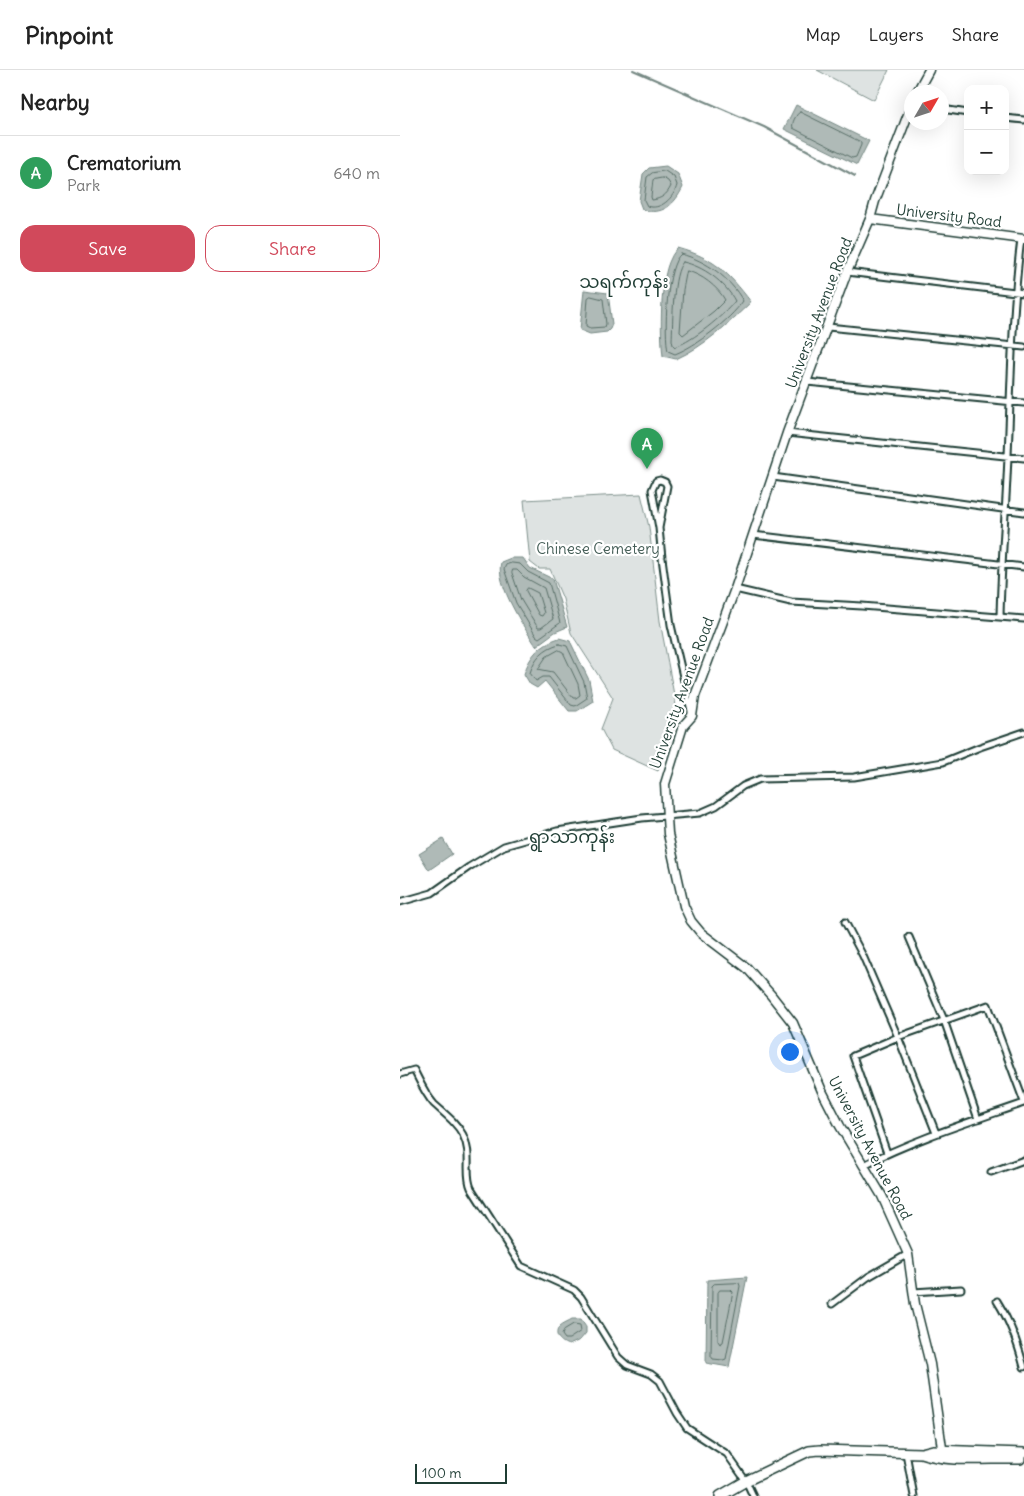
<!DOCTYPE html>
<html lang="en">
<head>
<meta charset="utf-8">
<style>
	body { margin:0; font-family:Delius,"Noto Sans Myanmar",sans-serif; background:#f2f2f2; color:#222 }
	.controls { position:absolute; right:15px; top:15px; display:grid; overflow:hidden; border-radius:10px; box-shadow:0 5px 20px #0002 }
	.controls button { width:45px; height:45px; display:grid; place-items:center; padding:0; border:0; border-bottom:1px solid #e0e0e0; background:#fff; color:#222; font:25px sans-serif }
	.compass { position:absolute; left:504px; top:15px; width:45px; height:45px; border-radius:50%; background:#fff; box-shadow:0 5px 20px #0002; rotate:51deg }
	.scale { position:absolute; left:15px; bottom:12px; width:92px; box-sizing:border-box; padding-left:5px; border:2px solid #1f3d34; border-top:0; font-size:14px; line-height:18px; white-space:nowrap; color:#1f3d34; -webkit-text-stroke:4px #fff; paint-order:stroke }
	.you { position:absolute; left:389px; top:981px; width:18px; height:18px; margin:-12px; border:4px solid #fff; border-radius:50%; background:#1a73e8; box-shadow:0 0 0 8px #1a73e833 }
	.badge { display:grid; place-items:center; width:32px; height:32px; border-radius:50%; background:#d1495b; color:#fff; font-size:16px; font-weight:700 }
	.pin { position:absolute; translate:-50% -41px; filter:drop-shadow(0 1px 2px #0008) }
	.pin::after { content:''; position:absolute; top:26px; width:18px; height:15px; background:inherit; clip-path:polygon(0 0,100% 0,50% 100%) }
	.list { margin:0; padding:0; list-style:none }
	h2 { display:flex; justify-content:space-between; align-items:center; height:65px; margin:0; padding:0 20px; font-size:21px }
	h2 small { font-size:16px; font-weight:400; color:#767676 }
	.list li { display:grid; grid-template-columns:32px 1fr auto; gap:15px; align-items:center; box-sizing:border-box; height:75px; padding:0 20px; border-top:1px solid #e0e0e0 }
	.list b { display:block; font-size:19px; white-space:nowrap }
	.list p { margin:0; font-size:16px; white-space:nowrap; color:#767676 }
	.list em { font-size:16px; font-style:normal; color:#767676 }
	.actions { display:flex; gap:10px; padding:15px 20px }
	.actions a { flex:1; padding:11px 0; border:1px solid #d1495b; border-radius:15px; text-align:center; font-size:18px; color:#d1495b }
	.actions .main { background:#d1495b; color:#fff }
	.map { position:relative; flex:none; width:624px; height:1426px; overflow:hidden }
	header { display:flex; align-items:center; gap:30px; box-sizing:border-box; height:70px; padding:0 25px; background:#fff; border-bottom:1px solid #e0e0e0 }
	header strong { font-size:24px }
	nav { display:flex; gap:28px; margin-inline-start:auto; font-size:18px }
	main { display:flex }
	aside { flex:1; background:#fff }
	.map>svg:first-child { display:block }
</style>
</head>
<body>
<header>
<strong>Pinpoint</strong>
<nav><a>Map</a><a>Layers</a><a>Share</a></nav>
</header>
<main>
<aside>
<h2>Nearby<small></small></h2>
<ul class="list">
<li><span class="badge" style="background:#2e9e5b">A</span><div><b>Crematorium</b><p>Park</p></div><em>640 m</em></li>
</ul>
<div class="actions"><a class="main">Save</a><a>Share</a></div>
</aside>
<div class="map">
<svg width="624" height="1426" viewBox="0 0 624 1426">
	<rect width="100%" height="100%" fill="#fff"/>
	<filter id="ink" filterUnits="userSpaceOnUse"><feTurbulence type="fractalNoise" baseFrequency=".02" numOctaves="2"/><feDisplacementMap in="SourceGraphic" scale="10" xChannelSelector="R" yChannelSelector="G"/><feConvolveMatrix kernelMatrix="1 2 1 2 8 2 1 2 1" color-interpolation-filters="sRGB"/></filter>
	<g filter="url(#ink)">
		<path fill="#dee3e2" stroke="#7e908b" d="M417,0H489L474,30Z
			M241,424L249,457L260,551L278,646L258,701L212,680L201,659L213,628L171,563L163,529L150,499H139L130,492L124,430Z"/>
		<path fill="#afbab7" stroke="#758883" d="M396,35L469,71L457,95L384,59Z
			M266,96L278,104L283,117C275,134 262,147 242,139L239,131L243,104L249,98Z
			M278,178C314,188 328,202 351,232C328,254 305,276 276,289L263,286C260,263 260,208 271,188C272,185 275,181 278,178Z
			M184,220L208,223L212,254L210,259L207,262L190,264L180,260Z
			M111,488H123L130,498L153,509L167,557L155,562L136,576C124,557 95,514 101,492Z
			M159,568L170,571L189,610L193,631L177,641H169L145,611L137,618L130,614L124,604C130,585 140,574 159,568Z
			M43,769L52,784L29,800L19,784Z
			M347,1207L329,1297L306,1293L307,1210Z
			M172,1249H181L186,1256V1263L180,1270L169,1275C161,1273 152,1265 160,1256C163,1253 169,1251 172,1249Z"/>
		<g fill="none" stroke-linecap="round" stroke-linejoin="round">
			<path stroke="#596f68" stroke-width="1" d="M400,42L461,72V75L456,87L452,88L393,58C391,54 396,44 400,42Z
				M265,101L274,107L277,115C274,128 260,141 247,136L244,130L247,107L252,103Z
				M263,108L268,111L271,116C267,125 261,129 252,130L251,127L253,110Z
				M281,184C307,191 330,208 343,231C330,250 296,276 275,284L268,281C264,264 266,194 281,184Z
				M283,192C303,196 325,212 335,231C322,247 294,270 275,277L273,275L272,270C273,253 272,203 283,192Z
				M287,201C301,204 318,217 325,230L314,241L283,265L280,262L283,220Z
				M191,226L203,229L206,254L205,257L190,258L186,256L188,228Z
				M112,493L120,494L128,502L149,513L160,553L139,568L136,566L116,533L104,499L106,495Z
				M113,500H117L124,507L144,518L153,549L141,558H138L121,530L112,503Z
				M128,518L138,523L144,543L142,546L139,545L126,521Z
				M159,574L167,576L184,612L187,628L175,636L171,635L149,607H143L136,611L130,603C134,588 144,578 159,574Z
				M159,580L163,582L178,614L180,625L176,628H173L153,602L138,599L146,587Z
				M339,1213L340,1216L326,1289L323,1290L313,1289L311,1286L312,1216L314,1214Z
				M320,1220H331L333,1222L323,1272L320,1274L318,1271V1223Z
				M174,1254L180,1255L181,1261L169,1269H165L162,1265L164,1260Z"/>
			<path stroke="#758883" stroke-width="2" d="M233,0L364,57L455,106"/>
			<g stroke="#1f3d34" stroke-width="9">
				<path id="street" d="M542,39L568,43
					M605,48L624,50
					M447,202L624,223
					M428,257L624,277
					M407,312L624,333
					M387,363L624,388
					M373,407L624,442
					M259,458L252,420L256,411L260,410L265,412L267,416L259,458L262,488L271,555L291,641
					M353,465L624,497
					M335,519L391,532L462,536L624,549
					M600,547C601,493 606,440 608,386C611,313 612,241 621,169
					M0,832L32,823L69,797L104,776L157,761L242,748L300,743L316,736L343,716L360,709L454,707L543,692L580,677L624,662
					M445,852L463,886L498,967L536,1063
					M509,867L544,950L578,1049
					M0,1004L14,1000C20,1012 25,1024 34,1034C45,1044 56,1052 63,1065C73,1085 64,1102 71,1118L121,1196L174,1220L181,1227L218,1287L227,1295L251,1304L260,1311L277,1343L287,1358L327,1384L346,1411L353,1426
					M487,1083L453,986L498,967L588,935L624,1032
					M464,1095C515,1069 570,1052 624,1033
					M591,1102L624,1090
					M513,1222L561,1219
					M597,1231C610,1251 618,1274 624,1297
					M432,1234L468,1207L508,1184
					M506,1383L514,1426"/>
			</g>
			<g stroke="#1f3d34" stroke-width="11">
				<path id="secondary" d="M517,22L529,0
					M512,34L475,131L470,149L447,202L387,363L335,519L295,626L292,646L283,656L265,714L268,764L284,836L291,851L301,863L347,898L371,925L393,953L422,1021L440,1056L482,1126L508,1184L515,1234L530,1294L543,1385
					M470,149L624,169"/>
			</g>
			<g stroke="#1f3d34" stroke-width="12">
				<path id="primary" d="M521,1383C550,1393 589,1388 620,1389
					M320,1426L346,1411L409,1381L420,1380L521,1383L533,1380L624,1383"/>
			</g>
			<use href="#street" stroke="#fff" stroke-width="5"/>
			<use href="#secondary" stroke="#fff" stroke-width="8"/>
			<use href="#primary" stroke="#fff" stroke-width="9"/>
		</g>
	</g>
	<g text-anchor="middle" stroke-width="4.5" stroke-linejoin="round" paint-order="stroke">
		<g font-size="15" fill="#1f3d34" stroke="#fff">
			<text transform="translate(549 146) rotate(7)" y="5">University Road</text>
			<text transform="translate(419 243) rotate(-69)" y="5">University Avenue Road</text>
			<text transform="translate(282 623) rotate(-70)" y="5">University Avenue Road</text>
			<text transform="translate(470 1078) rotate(62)" y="5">University Avenue Road</text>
		</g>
		<g font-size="15" fill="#455e57" stroke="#fff">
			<text x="198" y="484">Chinese Cemetery</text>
		</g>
		<g font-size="18" fill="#1f3d34" stroke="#fff">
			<text x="224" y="218">သရက်ကုန်း</text>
			<text x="172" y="773">ရွာသာကုန်း</text>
		</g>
	</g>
</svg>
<div class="controls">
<button>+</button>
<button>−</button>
</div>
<svg class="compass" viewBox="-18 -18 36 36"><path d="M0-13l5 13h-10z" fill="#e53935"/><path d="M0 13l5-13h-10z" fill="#767676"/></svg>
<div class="scale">100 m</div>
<div class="you"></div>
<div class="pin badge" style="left:247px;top:399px;background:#2e9e5b">A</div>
</div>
</main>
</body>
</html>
